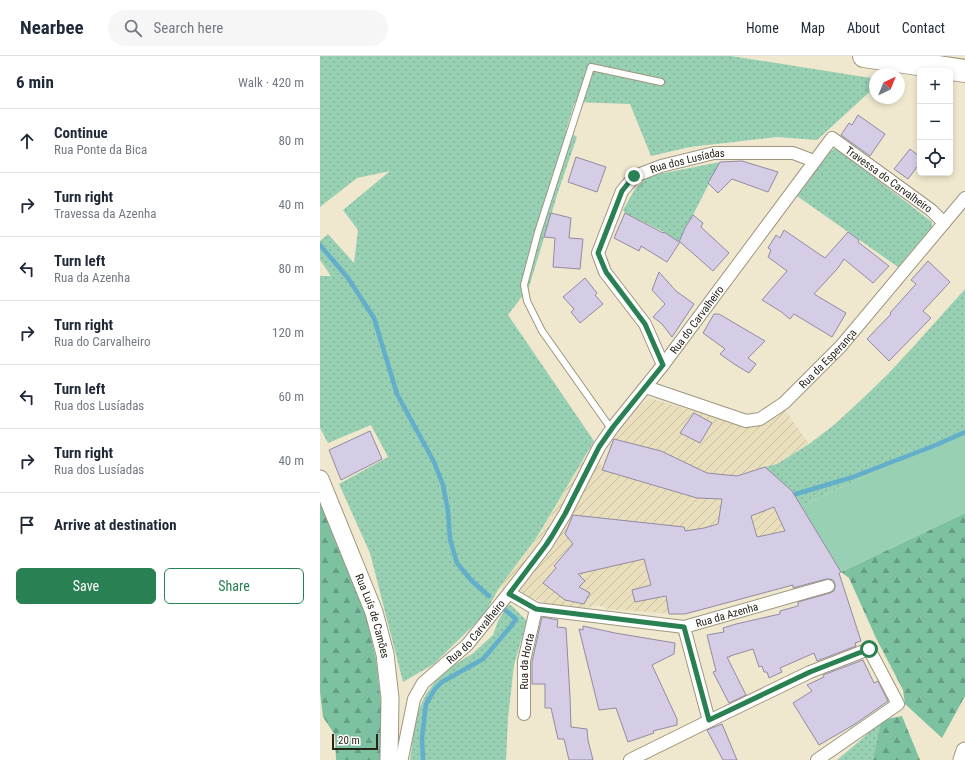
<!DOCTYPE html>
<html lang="en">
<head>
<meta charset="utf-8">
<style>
	body { margin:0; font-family:"Roboto Condensed",sans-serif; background:#f6f6f7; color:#1f2937 }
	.controls { position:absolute; right:12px; top:12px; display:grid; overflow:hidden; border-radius:6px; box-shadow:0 2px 6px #0003 }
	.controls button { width:36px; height:36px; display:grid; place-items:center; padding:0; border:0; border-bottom:1px solid #e0e1e3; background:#fff; color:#1f2937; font:20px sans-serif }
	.compass { position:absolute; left:549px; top:12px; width:36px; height:36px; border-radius:50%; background:#fff; box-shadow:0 2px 6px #0003; rotate:43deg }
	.scale { position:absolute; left:12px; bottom:10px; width:46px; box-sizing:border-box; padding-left:4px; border:2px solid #28251b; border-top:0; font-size:11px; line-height:14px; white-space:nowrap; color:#28251b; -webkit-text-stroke:3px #fff; paint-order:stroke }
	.stop { position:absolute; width:12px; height:12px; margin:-9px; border:3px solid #298053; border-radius:50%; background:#fff }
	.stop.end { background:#298053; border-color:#fff; box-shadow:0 1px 4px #0008 }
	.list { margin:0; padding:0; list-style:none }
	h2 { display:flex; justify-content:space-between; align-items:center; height:52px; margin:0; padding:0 16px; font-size:17px }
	h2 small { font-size:13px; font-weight:400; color:#747a83 }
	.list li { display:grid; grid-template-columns:26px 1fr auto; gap:12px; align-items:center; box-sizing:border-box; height:64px; padding:0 16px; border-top:1px solid #e0e1e3 }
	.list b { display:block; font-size:15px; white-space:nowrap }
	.list p { margin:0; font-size:13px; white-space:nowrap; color:#747a83 }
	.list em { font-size:13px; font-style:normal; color:#747a83 }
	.actions { display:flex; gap:8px; padding:12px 16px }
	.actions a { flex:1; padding:9px 0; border:1px solid #298053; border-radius:6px; text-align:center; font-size:14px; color:#298053 }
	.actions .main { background:#298053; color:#fff }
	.icon { flex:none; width:22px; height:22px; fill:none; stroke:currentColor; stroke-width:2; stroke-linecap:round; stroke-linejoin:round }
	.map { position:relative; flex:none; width:645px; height:704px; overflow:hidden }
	header { display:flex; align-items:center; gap:24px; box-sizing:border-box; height:56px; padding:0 20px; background:#fff; border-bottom:1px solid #e0e1e3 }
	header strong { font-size:19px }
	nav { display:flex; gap:22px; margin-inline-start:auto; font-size:14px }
	.search { width:280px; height:36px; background:#f6f6f7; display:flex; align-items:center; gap:10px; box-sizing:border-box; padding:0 14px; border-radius:22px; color:#747a83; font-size:15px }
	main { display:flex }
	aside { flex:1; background:#fff }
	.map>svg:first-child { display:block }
</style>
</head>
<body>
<header>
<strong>Nearbee</strong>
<div class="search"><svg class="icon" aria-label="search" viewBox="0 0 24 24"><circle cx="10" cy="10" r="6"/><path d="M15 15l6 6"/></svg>Search here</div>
<nav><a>Home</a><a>Map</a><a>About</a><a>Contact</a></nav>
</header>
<main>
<aside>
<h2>6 min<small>Walk · 420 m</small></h2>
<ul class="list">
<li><svg class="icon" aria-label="ahead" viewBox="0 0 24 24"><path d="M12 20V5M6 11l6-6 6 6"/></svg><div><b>Continue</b><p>Rua Ponte da Bica</p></div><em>80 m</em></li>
<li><svg class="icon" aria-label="right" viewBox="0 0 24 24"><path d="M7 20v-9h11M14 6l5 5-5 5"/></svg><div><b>Turn right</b><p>Travessa da Azenha</p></div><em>40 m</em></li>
<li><svg class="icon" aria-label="left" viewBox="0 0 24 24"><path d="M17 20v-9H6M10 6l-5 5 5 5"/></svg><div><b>Turn left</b><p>Rua da Azenha</p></div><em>80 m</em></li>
<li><svg class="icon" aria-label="right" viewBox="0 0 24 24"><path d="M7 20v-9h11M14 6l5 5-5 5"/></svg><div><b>Turn right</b><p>Rua do Carvalheiro</p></div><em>120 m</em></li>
<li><svg class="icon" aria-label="left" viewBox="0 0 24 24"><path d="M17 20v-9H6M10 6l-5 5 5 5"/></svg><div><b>Turn left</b><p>Rua dos Lusíadas</p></div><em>60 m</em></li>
<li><svg class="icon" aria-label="right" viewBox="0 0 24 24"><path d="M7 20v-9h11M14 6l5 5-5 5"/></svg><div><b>Turn right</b><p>Rua dos Lusíadas</p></div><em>40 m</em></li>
<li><svg class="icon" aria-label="arrive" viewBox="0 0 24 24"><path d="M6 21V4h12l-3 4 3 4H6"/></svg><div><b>Arrive at destination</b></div></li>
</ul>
<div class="actions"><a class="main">Save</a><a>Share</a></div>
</aside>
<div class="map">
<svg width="645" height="704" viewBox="0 0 645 704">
	<defs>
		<pattern id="industrial-furrows" width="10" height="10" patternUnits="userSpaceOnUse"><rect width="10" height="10" fill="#e9dfbd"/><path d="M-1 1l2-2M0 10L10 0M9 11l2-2" fill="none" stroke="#c8bfa2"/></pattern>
		<pattern id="grass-dots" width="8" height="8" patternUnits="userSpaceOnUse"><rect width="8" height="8" fill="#97d0b3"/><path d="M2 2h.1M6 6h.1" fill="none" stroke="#82b299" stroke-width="1.8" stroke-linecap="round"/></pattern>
		<pattern id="forest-firs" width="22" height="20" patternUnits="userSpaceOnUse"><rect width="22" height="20" fill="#7dc2a0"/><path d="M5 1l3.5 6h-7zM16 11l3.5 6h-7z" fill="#669d82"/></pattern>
	</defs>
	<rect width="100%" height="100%" fill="#f0e8ce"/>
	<path fill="url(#industrial-furrows)" d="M329,342L429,371L444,368L465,354L489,388L457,408L445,411L472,435L521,516L365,558L339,557L288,553L278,549L265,552H242L179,532L218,481L274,385L282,413L293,382L316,354Z"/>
	<path fill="url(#grass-dots)" d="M0,0H411L551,22L555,29V31L497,84L457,81L370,91L331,100L310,48L255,46L246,74L257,81L239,133L209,231L188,259L274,385L217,481L179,532L164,559L114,608L83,626L50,497L19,428L68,401L51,369L8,387L0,372V220H11L0,204V185L8,178L34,207L38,174L23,154L70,115L37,122L0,151Z
		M516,92L612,166V171L578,211L477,140L510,95Z
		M400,106L373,159L365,172L359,186L344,176L305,157L303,154L315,133L329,120Z
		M645,233V374L481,450L472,435L445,411L457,408L489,388L514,369L540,345L567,319L594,290Z
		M191,549L207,565L194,609L188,662L186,704H90L94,674L99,653L106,638L117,623L130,611L152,598L173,579L178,565L187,550Z
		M561,664L553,704H517L543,682Z"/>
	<path fill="url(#forest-firs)" d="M0,443L28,507L46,560L56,603L62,657L60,704H16L15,679L3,661L0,636Z
		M645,457V640L622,682L585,648L583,634L556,582L529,522L521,516Z
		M582,660L600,704H553L561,664Z"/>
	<path fill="#97d0b3" d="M645,374V457L521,516L481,450Z"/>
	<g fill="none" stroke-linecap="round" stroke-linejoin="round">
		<path stroke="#63aecb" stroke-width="4.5" d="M0,189L28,222L54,262L77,338L114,406L123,429L128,455L130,483L137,507L152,525L169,540
			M476,438L533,421L616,389L645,376
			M103,704L102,682L106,648L115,633L122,626L163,603L192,569L196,563L184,553"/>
	</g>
	<path fill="#d5cde6" stroke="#928aa2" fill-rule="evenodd" d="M538,59L565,78L550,100L521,79L529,67L532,69Z
		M590,93L600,101V107L588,123L574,113Z
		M256,101L286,111L277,136L248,126Z
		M422,105L458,116L448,136L412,123L398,137L388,127L400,106Z
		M231,157L251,162L249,182L263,183L260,213L233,211L235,182L224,181Z
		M305,157L343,177L344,176L359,186L365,172L373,159L383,167L381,171L409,197L393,215L360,186L347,206L321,190L319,195L294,182Z
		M464,174L505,202L528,176L539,184L538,186L569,210L553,227L524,203L518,212L494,238L526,257L512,281L474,258L470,263L460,255L442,244L467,215L448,201L451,194L448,192L456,179L460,182Z
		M608,205L630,226L603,255L611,262L569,305L547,283L571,258L570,257L596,228L591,224Z
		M339,216L356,235L374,248L352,281L342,268L333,261L345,248L332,234Z
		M265,222L277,237L275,239L283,248L260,267L251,256L254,253L243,241Z
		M394,258H399L445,285L428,302L436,308L429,317L414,308L400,298L405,293L383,277Z
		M374,357L392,367L380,387L360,377Z
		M50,375L62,403L21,424L9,394Z
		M294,383L341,395L387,417L417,420L445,411L472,435L521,516L519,517L541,585L535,587L536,590L497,605L494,597L460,612L462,616L449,622L447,616H444L442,610L439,611L433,593L410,600V601H407L426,639L409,647L393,616L396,615L387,579L404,576L403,572L416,568L460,558V555L478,550V546L510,537L514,535L515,531V528L513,524L509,523H506L473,532V529L365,558H349L346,540L315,546L312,534L331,529L324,503L258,518L265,525L259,531L270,537L264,548L245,544L223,527L236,512L234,510L253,488L245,478L253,459L364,471L365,475L384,472L398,468L402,443L377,442L282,414ZM454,451L465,475L437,481L431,460Z
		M222,561L238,564L237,571L246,572L250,641L251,671L267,673L268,684L273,704H249L244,683H238L231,652H225V628H212V606Z
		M263,570L295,577L355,587L354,598L332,609L357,663V669L333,675L334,677L308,686L296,652L279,654L259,573L263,574Z
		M543,604L554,627L558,625L568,645L535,668L499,689L473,647L492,635L487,629L504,621L503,619Z
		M402,668L417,704H403L387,674Z"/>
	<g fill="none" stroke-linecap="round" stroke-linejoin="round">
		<g stroke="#9e977e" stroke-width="8">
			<path id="lane" d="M292,374L222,275L207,245L204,229L218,176L271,11L341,26"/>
		</g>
		<g stroke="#9e977e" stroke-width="14">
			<g id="street">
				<path id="s1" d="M343,309L325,268L285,216L278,197L302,135L315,120L341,110L394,97H473L494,105"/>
				<path id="s2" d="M326,331L426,365L440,363L464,347L521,290L645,142"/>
				<path id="s3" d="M189,537L216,553L364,571L508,530"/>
				<path d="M364,571L389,665"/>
				<path id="s4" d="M204,658V605L216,553"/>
				<path id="s5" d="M80,704L82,702L94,643L103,627L147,589L189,537L226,489L245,458L279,391L293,371L343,309L512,82L611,154L624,167"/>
				<path d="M310,704L389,665L490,616L549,593L578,648L497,704"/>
			</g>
		</g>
		<g stroke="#9e977e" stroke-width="19">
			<g id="secondary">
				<path id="s6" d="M0,423L54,556L65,598L70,642L69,704"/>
				<path d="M642,704L645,695"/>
			</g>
		</g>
		<g stroke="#9e977e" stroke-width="24">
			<path id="highway" d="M544,0L645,15"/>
		</g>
		<use href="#lane" stroke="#fff" stroke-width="6"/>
		<use href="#street" stroke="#fff" stroke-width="12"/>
		<use href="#secondary" stroke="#fff" stroke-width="17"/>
		<use href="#highway" stroke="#fff" stroke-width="22"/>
	</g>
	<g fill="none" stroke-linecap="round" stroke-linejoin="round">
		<path stroke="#298053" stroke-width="5" d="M314,120L302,135L278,197L286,216L325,268L343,309L293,371L279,391L245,458L232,480L226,489L189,538L216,553L364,571L389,664L490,616L549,593"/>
	</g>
	<g text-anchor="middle" stroke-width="3" stroke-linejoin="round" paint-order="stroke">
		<g font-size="11" fill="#28251b" stroke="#fff">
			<text dy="4" stroke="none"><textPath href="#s1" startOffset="272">Rua dos Lusíadas</textPath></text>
			<text dy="4" stroke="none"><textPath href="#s5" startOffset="836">Travessa do Carvalheiro</textPath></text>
			<text dy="4" stroke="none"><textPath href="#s5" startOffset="539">Rua do Carvalheiro</textPath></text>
			<text dy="4" stroke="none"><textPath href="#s2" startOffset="211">Rua da Esperança</textPath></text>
			<text dy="4" stroke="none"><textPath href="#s3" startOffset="225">Rua da Azenha</textPath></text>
			<text dy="4" stroke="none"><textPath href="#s6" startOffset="147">Rua Luís de Camões</textPath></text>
			<text dy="4" stroke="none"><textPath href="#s5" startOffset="155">Rua do Carvalheiro</textPath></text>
			<text dy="4" stroke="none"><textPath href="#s4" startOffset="53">Rua da Horta</textPath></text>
		</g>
	</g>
</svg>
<div class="controls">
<button>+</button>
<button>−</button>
<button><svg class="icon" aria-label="locate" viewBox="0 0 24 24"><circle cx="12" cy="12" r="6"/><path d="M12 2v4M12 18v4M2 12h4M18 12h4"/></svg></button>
</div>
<svg class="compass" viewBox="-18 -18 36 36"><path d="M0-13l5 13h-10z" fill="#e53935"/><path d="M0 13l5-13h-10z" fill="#747a83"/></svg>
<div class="scale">20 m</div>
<div class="stop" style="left:549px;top:593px"></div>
<div class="stop end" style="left:314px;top:120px"></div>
</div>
</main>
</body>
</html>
